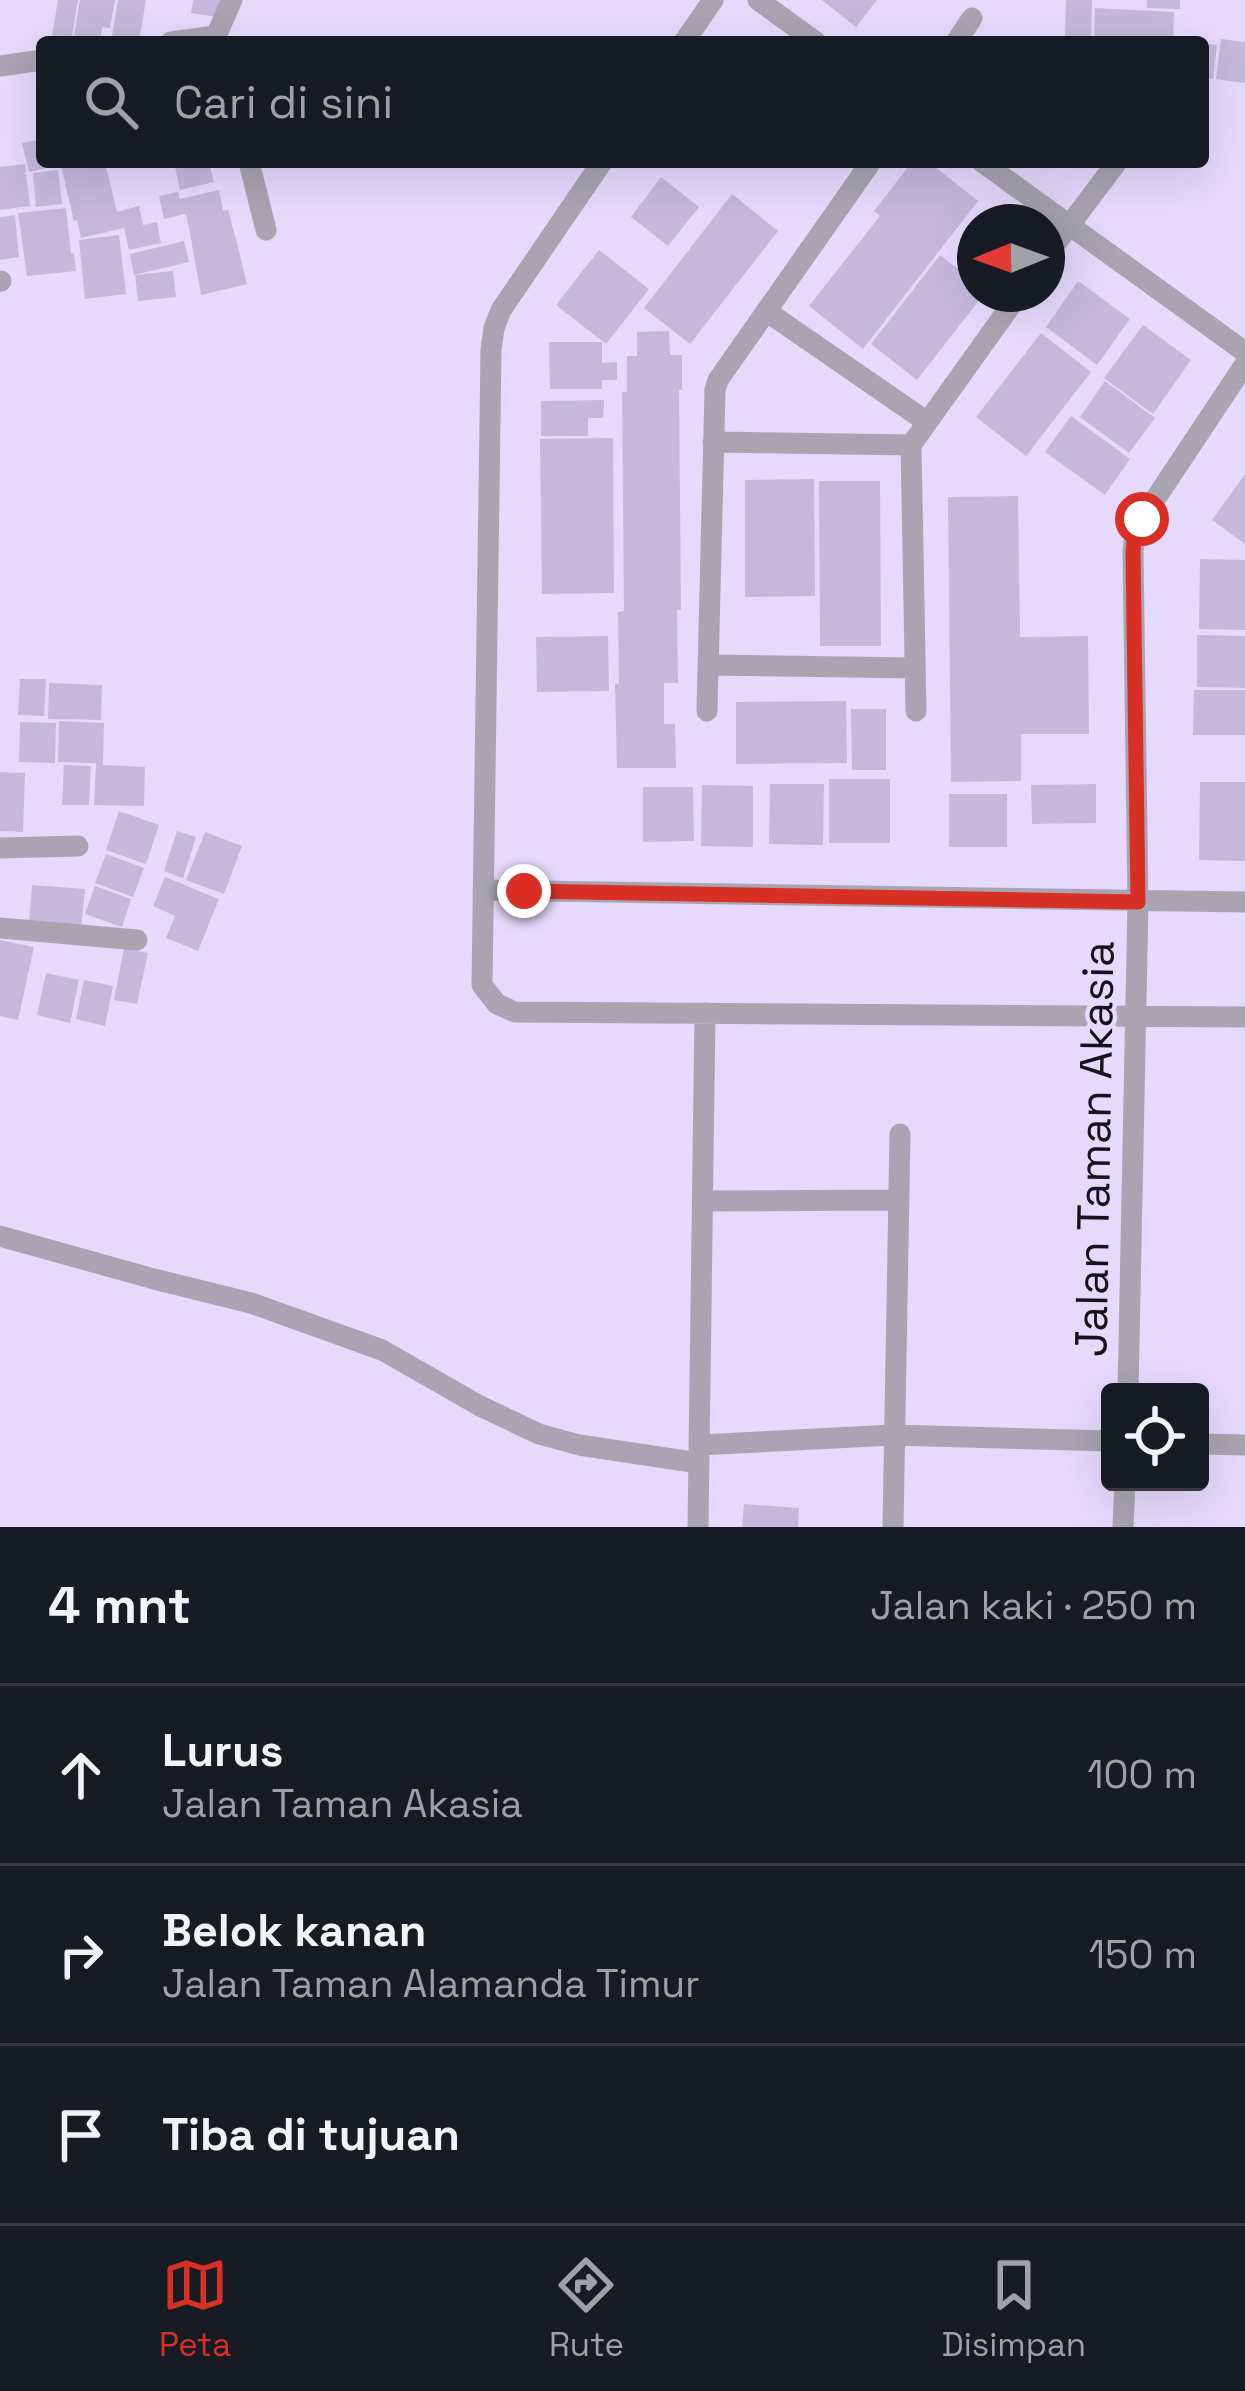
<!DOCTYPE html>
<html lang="id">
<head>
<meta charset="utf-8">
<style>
	body { margin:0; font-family:"Space Grotesk",sans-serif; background:#20242c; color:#f1f3f6 }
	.controls { position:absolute; right:36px; bottom:36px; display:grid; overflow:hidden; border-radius:12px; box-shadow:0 12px 48px #0002 }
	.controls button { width:108px; height:108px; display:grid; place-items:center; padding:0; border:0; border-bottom:3px solid #363941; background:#171b24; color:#f1f3f6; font:60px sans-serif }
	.compass { position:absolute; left:957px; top:204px; width:108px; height:108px; border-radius:50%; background:#171b24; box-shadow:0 12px 48px #0002; rotate:269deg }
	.stop { position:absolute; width:36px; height:36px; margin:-27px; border:9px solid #d93025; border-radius:50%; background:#fff }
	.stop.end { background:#d93025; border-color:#fff; box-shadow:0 3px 12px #0008 }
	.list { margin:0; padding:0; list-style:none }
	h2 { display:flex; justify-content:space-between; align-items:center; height:156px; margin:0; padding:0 48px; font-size:51px }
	h2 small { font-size:39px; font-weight:400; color:#9ea1a6 }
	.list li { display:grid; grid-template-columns:78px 1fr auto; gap:36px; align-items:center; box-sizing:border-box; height:180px; padding:0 48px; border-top:3px solid #363941 }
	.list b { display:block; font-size:45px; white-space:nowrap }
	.list p { margin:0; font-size:39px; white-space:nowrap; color:#9ea1a6 }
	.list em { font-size:39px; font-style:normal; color:#9ea1a6 }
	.icon { flex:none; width:66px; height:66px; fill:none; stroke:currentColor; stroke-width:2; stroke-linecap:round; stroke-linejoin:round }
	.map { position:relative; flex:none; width:1245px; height:1527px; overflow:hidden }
	.search { position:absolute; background:#171b24; box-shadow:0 12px 48px #0002; left:36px; right:36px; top:36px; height:132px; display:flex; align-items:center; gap:30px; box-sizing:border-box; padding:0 42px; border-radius:12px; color:#9ea1a6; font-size:45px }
	.sheet { height:696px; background:#171b24 }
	nav { display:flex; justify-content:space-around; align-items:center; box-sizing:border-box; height:168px; border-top:3px solid #363941; background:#171b24; font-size:33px; color:#9ea1a6 }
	nav a { display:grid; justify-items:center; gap:6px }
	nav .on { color:#d93025 }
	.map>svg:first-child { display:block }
</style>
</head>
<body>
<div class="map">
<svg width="1245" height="1527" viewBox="0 0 1245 1527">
	<rect width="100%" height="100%" fill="#e5dafc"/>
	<path fill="#c4b9da" d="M58,0H78L71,42H51Z
		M80,0H115L110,28L102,27L100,42H73Z
		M118,0H146L139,41L112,36Z
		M193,0H225V18L191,13Z
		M822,0H877L856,27Z
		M1066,0H1092L1091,38H1065Z
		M1147,0H1180V9L1147,8Z
		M1095,8L1174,12L1173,42L1094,41Z
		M1221,39L1245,42V83L1216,79Z
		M1203,43L1217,45L1213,79L1203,78Z
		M42,139V162L67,164L29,172L22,143Z
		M75,162H105L117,212L139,206L143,225L157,222L161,243L129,250L124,228L81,238L77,220L74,221L61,166Z
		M174,162H209L214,182L180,190Z
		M912,162H929L978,201L863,349L809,306L880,216L874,211Z
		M25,164L26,173L21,174H26L30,206L0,210V167Z
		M58,170L62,204L36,207L33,173Z
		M661,177L699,207L668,246L631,217Z
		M219,190L223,211L228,210L237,243L247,284L201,295L187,217L185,214L164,219L159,196L178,192L180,199Z
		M732,194L778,231L690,344L644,308Z
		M66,208L71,254L74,253L76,271L27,276L18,213Z
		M15,215L19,257L0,260V217Z
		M119,235L126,294L85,299L79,240Z
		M184,241L189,262L134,275L130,254Z
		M599,250L649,289L606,344L556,305Z
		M940,255L975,282V294H984L917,380L871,344Z
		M173,271L176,297L138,301L135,275Z
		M1078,281L1130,319L1097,365L1046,327Z
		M1143,325L1191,360L1153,414L1104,378Z
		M669,331L670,355H682V390H679L681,610H677L678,683H664V724H675L676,768H617L615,684H619L618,612L624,611L622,392H627V356H637V332Z
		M1041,333L1091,372L1026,456L976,417Z
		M549,342H602V363L617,362V380H602V389H550Z
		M1105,381L1155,418L1129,453L1080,417Z
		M604,400L603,418H588V436H541V401Z
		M1071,416L1130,459L1105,495L1045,452Z
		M613,438L614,593L542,594L540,439Z
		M1245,474V544L1212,520Z
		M814,479L815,596L745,597V480Z
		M819,481H880L881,646H820Z
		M1018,496L1020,637L1088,636L1089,734H1021V781L951,782L948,497Z
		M1200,559L1245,560V630L1199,629Z
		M1197,635L1245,636V688L1197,687Z
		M608,636L609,691L537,692L536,637Z
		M20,679H46L44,716L18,715Z
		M49,683L102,685L101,720L48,719Z
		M1194,690H1245V735H1193Z
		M846,701L847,763L736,764V702Z
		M851,709H886V770H852Z
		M59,721L104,723L103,765L145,767L144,806L94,805L96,763L58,762Z
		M20,722L56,723L55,763L19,762Z
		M64,765L91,766L89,805H62Z
		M0,772L25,773L23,832L0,831Z
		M829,779H890V843H829Z
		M1200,782H1245V861L1199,860Z
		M770,784H824L823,845L769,844Z
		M1096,784V823L1032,824L1031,785Z
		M702,785L753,786V847L701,846Z
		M643,787H693L694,841L643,842Z
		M949,794H1007V847H949Z
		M119,811L159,825L146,864L106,850Z
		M177,831L196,837L183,878L164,871Z
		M205,832L242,846L224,894L186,880Z
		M106,854L144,868L133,897L95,883Z
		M165,877L219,899L198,951L166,938L175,916L153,906Z
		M32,885L85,889L81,928L29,924Z
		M95,886L131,899L122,927L85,914Z
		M0,940L34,947L18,1020L0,1016Z
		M124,948L148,953L137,1004L114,1000Z
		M46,973L79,980L70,1023L37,1015Z
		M84,980L113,986L105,1026L76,1019Z
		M744,1504L799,1508L798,1527H742Z"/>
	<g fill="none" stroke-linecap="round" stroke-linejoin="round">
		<path stroke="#a8a4b2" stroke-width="21" d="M758,0L816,42
			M171,42L216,36L232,0
			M684,42L713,0
			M956,42L972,18
			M0,66L42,60
			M249,162L266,230
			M602,162L501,310L494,328L491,350L482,985L497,1004L515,1012L1245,1017
			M982,162L1245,352
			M1047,255L1117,162
			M0,281H1
			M766,311L927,422
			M713,442L911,445
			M709,665L915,668
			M707,711L715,390L718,380L871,162
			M916,711L911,445L1019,294
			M0,848L78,846
			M483,890L1245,902
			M0,928L137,940
			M703,1201L899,1200
			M0,1236L154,1279L251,1303L382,1350L480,1406L539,1434L579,1445L699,1463
			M1128,1392L1138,902L1133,551L1135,533L1142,519L1245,364
			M1200,1444L1245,1445
			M699,1445L893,1435L1110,1441
			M698,1527L705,1013
			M893,1527L900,1134
			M1123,1527L1125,1482"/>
	</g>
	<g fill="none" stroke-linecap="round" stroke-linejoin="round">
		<path stroke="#d93025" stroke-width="15" d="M524,891L1138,902L1133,551L1135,533L1142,519"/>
	</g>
	<g text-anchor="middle" stroke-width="9" stroke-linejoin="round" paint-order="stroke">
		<g font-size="45" fill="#16121d" stroke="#e5dafc">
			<text transform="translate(1094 1149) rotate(-89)" y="16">Jalan Taman Akasia</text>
		</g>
	</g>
</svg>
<div class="controls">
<button><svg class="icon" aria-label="locate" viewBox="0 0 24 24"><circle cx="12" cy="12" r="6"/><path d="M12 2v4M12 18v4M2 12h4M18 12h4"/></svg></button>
</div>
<svg class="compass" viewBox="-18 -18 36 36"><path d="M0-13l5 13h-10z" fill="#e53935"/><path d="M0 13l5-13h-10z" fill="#9ea1a6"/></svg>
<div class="stop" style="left:1142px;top:519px"></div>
<div class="stop end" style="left:524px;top:891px"></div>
<div class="search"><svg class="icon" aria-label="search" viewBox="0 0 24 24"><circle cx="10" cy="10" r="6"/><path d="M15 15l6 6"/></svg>Cari di sini</div>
</div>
<section class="sheet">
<h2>4 mnt<small>Jalan kaki · 250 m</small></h2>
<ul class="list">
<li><svg class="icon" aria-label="ahead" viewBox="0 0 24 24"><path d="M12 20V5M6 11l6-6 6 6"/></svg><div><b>Lurus</b><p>Jalan Taman Akasia</p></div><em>100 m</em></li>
<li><svg class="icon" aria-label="right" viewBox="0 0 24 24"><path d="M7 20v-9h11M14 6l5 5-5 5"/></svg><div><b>Belok kanan</b><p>Jalan Taman Alamanda Timur</p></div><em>150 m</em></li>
<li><svg class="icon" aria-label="arrive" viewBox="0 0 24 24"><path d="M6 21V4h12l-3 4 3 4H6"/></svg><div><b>Tiba di tujuan</b></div></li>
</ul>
</section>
<nav>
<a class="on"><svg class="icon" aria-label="map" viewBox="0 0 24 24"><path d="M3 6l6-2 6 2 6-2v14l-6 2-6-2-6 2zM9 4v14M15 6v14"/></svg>Peta</a>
<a><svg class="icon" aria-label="directions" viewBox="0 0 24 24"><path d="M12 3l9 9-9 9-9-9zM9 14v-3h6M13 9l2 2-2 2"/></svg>Rute</a>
<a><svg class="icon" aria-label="saved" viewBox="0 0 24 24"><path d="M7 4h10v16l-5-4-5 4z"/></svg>Disimpan</a>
</nav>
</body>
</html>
